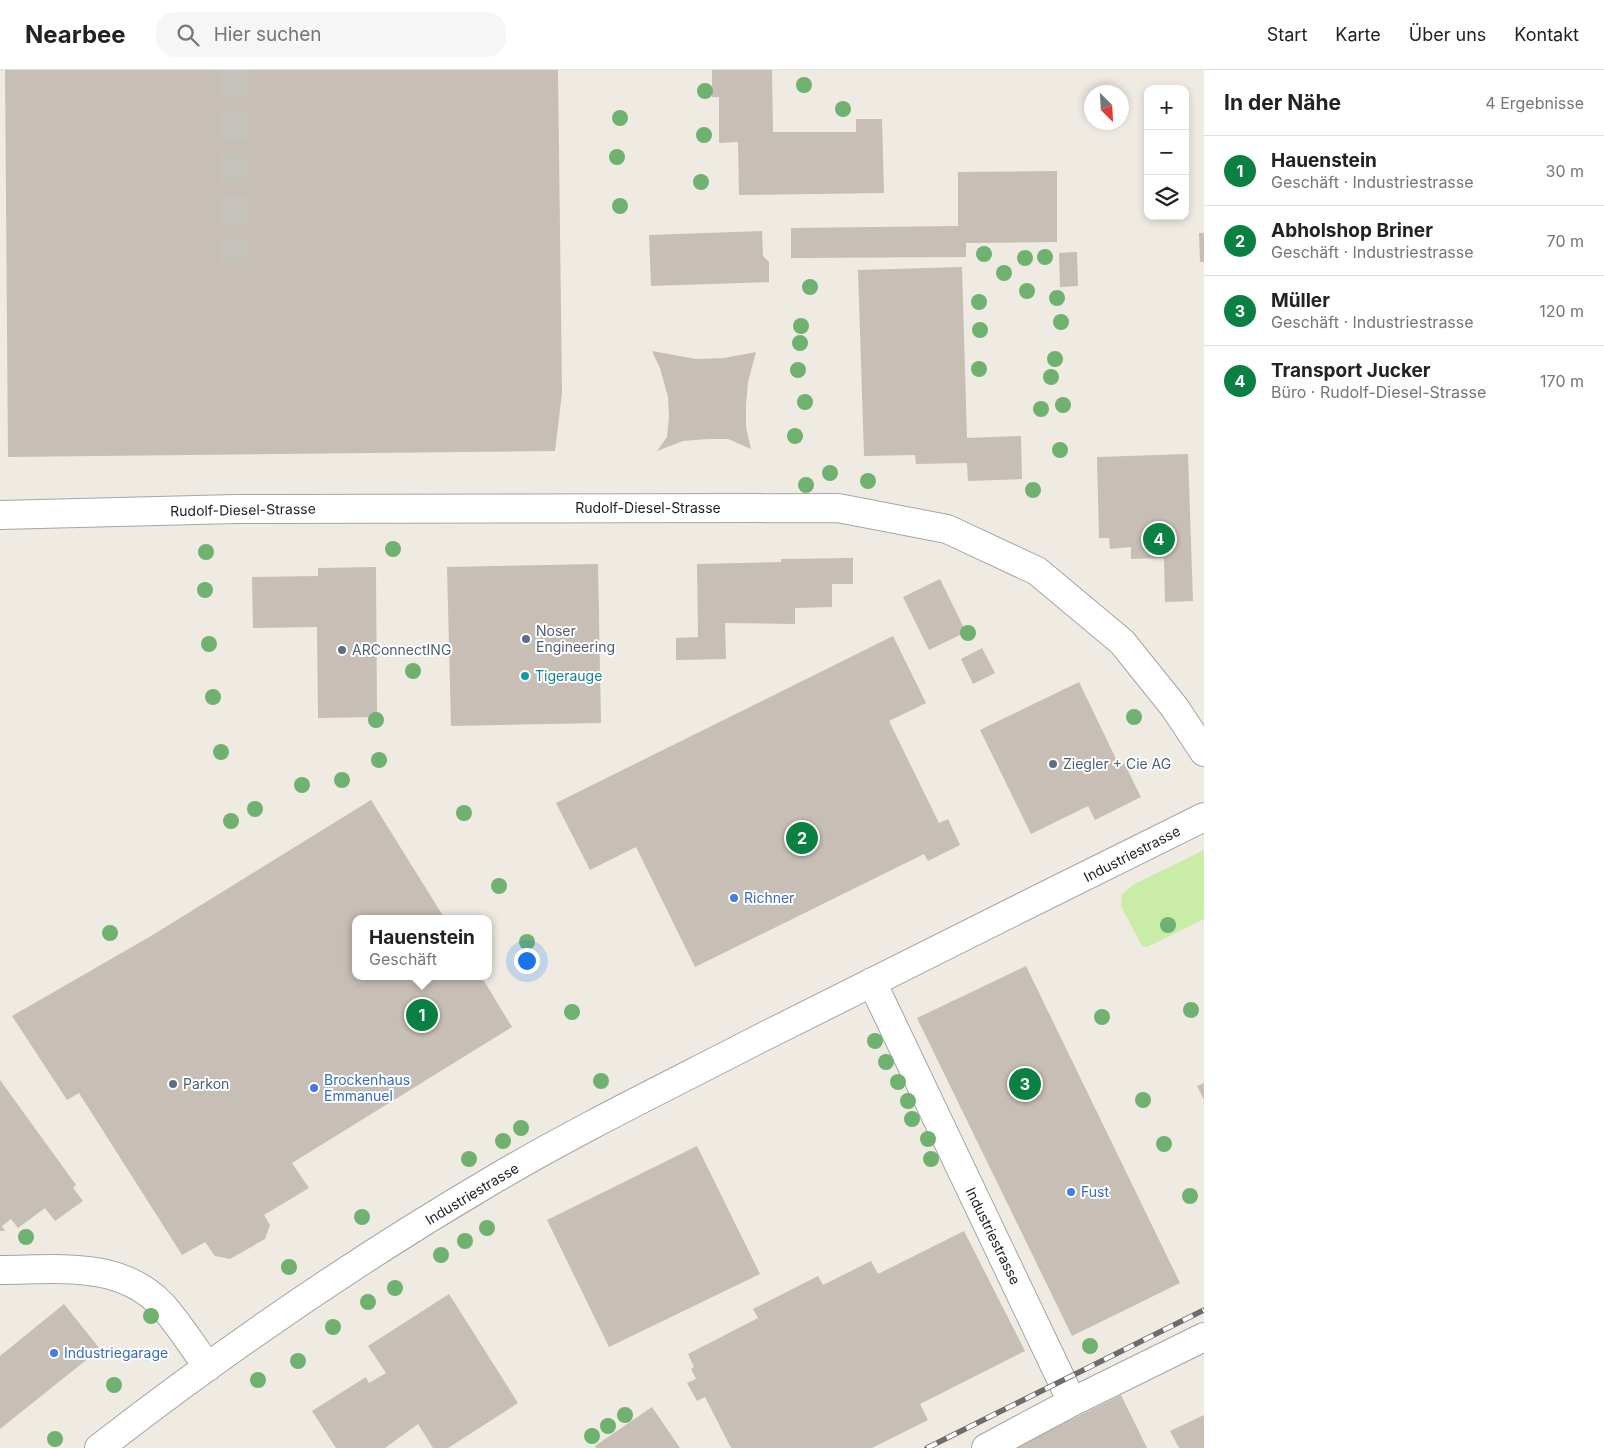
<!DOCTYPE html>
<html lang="de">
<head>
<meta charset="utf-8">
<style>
	body { margin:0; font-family:Inter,sans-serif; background:#f6f6f6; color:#222 }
	.controls { position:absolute; right:15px; top:15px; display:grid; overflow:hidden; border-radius:10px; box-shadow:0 2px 8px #0003 }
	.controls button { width:45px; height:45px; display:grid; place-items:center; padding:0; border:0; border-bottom:1px solid #e0e0e0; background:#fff; color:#222; font:25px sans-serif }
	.compass { position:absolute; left:1084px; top:15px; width:45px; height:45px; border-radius:50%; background:#fff; box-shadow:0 2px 8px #0003; rotate:156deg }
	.you { position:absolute; left:526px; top:890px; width:18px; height:18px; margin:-12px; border:4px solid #fff; border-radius:50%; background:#1a73e8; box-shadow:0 0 0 8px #1a73e833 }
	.badge { display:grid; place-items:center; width:32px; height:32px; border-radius:50%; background:#0b8043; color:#fff; font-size:16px; font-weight:700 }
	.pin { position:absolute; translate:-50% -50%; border:2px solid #fff; box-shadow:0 1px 5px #0006 }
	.popup { position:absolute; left:352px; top:845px; width:140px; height:65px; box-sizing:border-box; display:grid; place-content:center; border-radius:10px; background:#fff; filter:drop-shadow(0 1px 4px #0005); font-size:16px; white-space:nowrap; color:#767676 }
	.popup b { font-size:19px; color:#222 }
	.popup::after { content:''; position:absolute; left:50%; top:100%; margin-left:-10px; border:10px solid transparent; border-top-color:#fff }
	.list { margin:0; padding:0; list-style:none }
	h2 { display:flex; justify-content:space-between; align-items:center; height:65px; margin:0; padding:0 20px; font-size:21px }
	h2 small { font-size:16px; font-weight:400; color:#767676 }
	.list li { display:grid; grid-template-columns:32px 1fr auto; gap:15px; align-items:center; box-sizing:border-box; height:70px; padding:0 20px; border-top:1px solid #e0e0e0 }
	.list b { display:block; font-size:19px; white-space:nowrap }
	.list p { margin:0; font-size:16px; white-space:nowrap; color:#767676 }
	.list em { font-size:16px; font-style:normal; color:#767676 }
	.icon { flex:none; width:28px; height:28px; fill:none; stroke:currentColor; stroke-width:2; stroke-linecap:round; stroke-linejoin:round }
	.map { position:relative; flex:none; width:1204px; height:1378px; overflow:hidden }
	header { display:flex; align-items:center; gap:30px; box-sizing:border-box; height:70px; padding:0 25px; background:#fff; border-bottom:1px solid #e0e0e0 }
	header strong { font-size:24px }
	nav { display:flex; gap:28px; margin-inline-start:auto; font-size:18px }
	.search { width:350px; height:45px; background:#f6f6f6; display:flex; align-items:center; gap:12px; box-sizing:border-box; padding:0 18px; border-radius:20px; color:#767676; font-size:19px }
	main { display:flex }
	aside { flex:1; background:#fff }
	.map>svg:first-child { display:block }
</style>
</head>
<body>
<header>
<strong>Nearbee</strong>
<div class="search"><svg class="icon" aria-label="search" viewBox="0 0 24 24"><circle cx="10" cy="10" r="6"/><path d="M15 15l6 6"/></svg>Hier suchen</div>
<nav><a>Start</a><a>Karte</a><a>Über uns</a><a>Kontakt</a></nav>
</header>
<main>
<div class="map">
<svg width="1204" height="1378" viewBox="0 0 1204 1378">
	<rect width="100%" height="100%" fill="#efebe3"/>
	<path fill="#c9eca7" d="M1204,780V849L1147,877L1142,876L1121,836L1122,824L1133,815Z"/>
	<path fill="#c7beb6" d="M5,0H558L562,323L555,381L8,387Z
		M712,0H772L773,62H856V49H882L884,123L739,125L738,72L719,73V27H712Z
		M1057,101V172L966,173V187L791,188V158L958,156V102Z
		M762,161L763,186L769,192V212L651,216L649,165Z
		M1199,163H1204V192H1200Z
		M1077,182L1078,216L1060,217L1059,183Z
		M962,197L967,368L1021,366L1022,409L968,411L967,393L916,394L915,385L864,386L858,200Z
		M652,281L696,289L724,288L756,282L748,312L746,335V357L751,379L728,369H708L683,371L657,381L667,367L669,346L668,327L660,298Z
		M1188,384L1193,531L1165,532L1164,488L1131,489V477L1110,479L1109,468H1099L1097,387Z
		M853,488V514H832V537L795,538V554L725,553L726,589L676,590V568L698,567L697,494L781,492V489Z
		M598,494L601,653L451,656L447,497Z
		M376,497L377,647L318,648L317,557L253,558L252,507L318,506V498Z
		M940,509L966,562L929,580L903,527Z
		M893,566L926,633L889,651L939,753L948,749L960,775L928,791L924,784L695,897L636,777L590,800L556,733Z
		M982,578L995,603L973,614L961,589Z
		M1079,612L1119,695L1124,693L1141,727L1095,750L1088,736L1031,764L980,660Z
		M371,730L445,849H356V906H481L512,957L292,1093L309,1118L264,1145L270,1155L265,1169L230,1189L215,1186L205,1172L182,1185L79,1023L67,1030L12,946L151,866Z
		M1026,896L1180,1213L1072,1266L917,948Z
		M0,1010L76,1115L73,1118L83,1131L55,1151L45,1138L18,1158L11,1149L2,1156L5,1161H0Z
		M1204,1013V1030L1197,1016Z
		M697,1076L760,1204L609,1277L547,1150Z
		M964,1161L1025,1281L920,1334L928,1350L872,1378H731L705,1327L697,1331L687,1313L696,1309L691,1299L694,1297L688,1284L758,1248L753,1239L818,1206L823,1215L871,1191L878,1204Z
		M449,1224L518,1333L448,1378H433L418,1354L385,1378H336L312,1341L366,1307L369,1313L386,1303L368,1276Z
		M64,1234L100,1279L0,1359V1286Z
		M1121,1325L1147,1378H1014Z
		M652,1337L680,1378H596L595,1376Z
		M1204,1345V1378H1179L1170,1361Z"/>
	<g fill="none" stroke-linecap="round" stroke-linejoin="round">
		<path stroke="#c5c2bc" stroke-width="28" stroke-dasharray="28 14" stroke-linecap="butt" d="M234,0L235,192"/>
		<g stroke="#a5a5a5" stroke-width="30">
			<path id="minor" d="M0,445L236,439L838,438L947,459L1037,501L1122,572L1175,638L1204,682
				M872,912L1072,1332L986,1378
				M0,1200C57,1200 119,1190 162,1235C179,1254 193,1277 208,1297
				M1072,1332L1204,1267
				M99,1378C224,1281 355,1191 491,1111C577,1060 668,1016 757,970C905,895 1055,821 1204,747"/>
		</g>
		<use href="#minor" stroke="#fff" stroke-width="28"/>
		<g stroke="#6c6c6c" stroke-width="5.5">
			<path id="rail" d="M927,1378L1204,1240"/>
		</g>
		<use href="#rail" stroke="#fff" stroke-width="4" stroke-dasharray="11" stroke-linecap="butt"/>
	</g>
	<g fill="#6fb16f">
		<circle cx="804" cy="15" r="8"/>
		<circle cx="705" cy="21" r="8"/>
		<circle cx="843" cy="39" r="8"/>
		<circle cx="620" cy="48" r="8"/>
		<circle cx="704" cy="65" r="8"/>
		<circle cx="617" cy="87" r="8"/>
		<circle cx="701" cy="112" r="8"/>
		<circle cx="620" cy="136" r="8"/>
		<circle cx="984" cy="184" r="8"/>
		<circle cx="1045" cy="187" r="8"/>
		<circle cx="1025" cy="188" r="8"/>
		<circle cx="1004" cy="203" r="8"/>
		<circle cx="810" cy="217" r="8"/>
		<circle cx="1027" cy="221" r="8"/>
		<circle cx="1057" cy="228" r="8"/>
		<circle cx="979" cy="232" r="8"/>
		<circle cx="1061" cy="252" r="8"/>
		<circle cx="801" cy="256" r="8"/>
		<circle cx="980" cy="260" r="8"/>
		<circle cx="800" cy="273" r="8"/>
		<circle cx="1055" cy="289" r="8"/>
		<circle cx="979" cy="299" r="8"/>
		<circle cx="798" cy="300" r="8"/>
		<circle cx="1051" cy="307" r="8"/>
		<circle cx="805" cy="332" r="8"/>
		<circle cx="1063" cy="335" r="8"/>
		<circle cx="1041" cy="339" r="8"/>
		<circle cx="795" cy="366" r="8"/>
		<circle cx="1060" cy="380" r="8"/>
		<circle cx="830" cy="403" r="8"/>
		<circle cx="868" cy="411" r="8"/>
		<circle cx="806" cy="415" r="8"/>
		<circle cx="1033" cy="420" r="8"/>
		<circle cx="393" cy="479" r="8"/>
		<circle cx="206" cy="482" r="8"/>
		<circle cx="205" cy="520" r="8"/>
		<circle cx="968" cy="563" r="8"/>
		<circle cx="209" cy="574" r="8"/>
		<circle cx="413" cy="601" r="8"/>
		<circle cx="213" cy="627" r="8"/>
		<circle cx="1134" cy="647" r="8"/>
		<circle cx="376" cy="650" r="8"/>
		<circle cx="221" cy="682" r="8"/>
		<circle cx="379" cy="690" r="8"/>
		<circle cx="342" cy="710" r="8"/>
		<circle cx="302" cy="715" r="8"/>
		<circle cx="255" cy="739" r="8"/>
		<circle cx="464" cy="743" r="8"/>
		<circle cx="231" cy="751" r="8"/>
		<circle cx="499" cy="816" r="8"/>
		<circle cx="1168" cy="855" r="8"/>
		<circle cx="110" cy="863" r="8"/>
		<circle cx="527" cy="872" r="8"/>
		<circle cx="1191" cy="940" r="8"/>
		<circle cx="572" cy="942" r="8"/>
		<circle cx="1102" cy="947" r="8"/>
		<circle cx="875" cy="971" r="8"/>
		<circle cx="886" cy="992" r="8"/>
		<circle cx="601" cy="1011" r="8"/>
		<circle cx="898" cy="1012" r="8"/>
		<circle cx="1143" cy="1030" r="8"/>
		<circle cx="908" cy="1031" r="8"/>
		<circle cx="912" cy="1049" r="8"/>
		<circle cx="521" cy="1058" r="8"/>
		<circle cx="928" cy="1069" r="8"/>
		<circle cx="503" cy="1071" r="8"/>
		<circle cx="1164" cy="1074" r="8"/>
		<circle cx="469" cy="1089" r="8"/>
		<circle cx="931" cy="1089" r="8"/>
		<circle cx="1190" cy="1126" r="8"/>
		<circle cx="362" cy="1147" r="8"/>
		<circle cx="487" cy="1158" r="8"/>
		<circle cx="26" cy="1167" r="8"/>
		<circle cx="465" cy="1171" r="8"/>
		<circle cx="441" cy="1185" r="8"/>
		<circle cx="289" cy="1197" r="8"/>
		<circle cx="395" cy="1218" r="8"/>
		<circle cx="368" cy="1232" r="8"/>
		<circle cx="151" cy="1246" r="8"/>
		<circle cx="333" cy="1257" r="8"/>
		<circle cx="1090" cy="1276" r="8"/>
		<circle cx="298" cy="1291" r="8"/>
		<circle cx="258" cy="1310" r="8"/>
		<circle cx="114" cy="1315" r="8"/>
		<circle cx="625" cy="1345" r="8"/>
		<circle cx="608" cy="1356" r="8"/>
		<circle cx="592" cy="1366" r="8"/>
		<circle cx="55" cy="1369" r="8"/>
	</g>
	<g fill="#5c6f8a" stroke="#fff" stroke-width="2">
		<circle cx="526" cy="569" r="5"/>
		<circle cx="342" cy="580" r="5"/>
		<circle cx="1053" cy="694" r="5"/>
		<circle cx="173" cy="1014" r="5"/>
	</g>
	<circle fill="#0f9aa8" stroke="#fff" stroke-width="2" cx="525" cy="606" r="5"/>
	<g fill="#3f7fe0" stroke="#fff" stroke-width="2">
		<circle cx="734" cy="828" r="5"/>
		<circle cx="314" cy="1018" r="5"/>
		<circle cx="1071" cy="1122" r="5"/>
		<circle cx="54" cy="1283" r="5"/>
	</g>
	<g text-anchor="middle" stroke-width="4" stroke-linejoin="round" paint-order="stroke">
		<g font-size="14" fill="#1e1e1e" stroke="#fff">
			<text x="648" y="443">Rudolf-Diesel-Strasse</text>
			<text transform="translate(243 440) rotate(-1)" y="5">Rudolf-Diesel-Strasse</text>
			<text transform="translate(1132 784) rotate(-27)" y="5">Industriestrasse</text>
			<text transform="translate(472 1124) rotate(-31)" y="5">Industriestrasse</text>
			<text transform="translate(993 1166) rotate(64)" y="5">Industriestrasse</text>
		</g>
		<g font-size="14" fill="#4e5e75" stroke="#fff" text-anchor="start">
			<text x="536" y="566">Noser<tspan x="536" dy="16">Engineering</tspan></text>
			<text x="352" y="585">ARConnectING</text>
			<text x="1063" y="699">Ziegler + Cie AG</text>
			<text x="183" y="1019">Parkon</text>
		</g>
		<g font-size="14" fill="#0d838f" stroke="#fff" text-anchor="start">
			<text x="535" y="611">Tigerauge</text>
		</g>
		<g font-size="14" fill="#366cbe" stroke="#fff" text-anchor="start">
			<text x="744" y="833">Richner</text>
			<text x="324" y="1015">Brockenhaus<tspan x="324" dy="16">Emmanuel</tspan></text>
			<text x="1081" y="1127">Fust</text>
			<text x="64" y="1288">Industriegarage</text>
		</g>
	</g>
</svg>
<div class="controls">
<button>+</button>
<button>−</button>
<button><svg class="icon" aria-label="layers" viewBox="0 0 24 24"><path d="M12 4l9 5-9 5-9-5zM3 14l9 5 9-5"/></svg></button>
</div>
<svg class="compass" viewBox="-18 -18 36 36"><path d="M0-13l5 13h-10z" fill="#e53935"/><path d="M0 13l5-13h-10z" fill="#767676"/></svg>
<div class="you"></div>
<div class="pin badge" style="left:422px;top:945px">1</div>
<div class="popup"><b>Hauenstein</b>Geschäft</div>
<div class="pin badge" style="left:802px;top:768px">2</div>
<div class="pin badge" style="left:1025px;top:1014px">3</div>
<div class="pin badge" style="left:1159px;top:469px">4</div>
</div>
<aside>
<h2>In der Nähe<small>4 Ergebnisse</small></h2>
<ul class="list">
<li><span class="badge">1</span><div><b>Hauenstein</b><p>Geschäft · Industriestrasse</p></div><em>30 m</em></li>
<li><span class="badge">2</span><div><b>Abholshop Briner</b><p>Geschäft · Industriestrasse</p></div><em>70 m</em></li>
<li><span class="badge">3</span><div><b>Müller</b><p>Geschäft · Industriestrasse</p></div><em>120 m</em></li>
<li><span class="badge">4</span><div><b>Transport Jucker</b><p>Büro · Rudolf-Diesel-Strasse</p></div><em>170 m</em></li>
</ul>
</aside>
</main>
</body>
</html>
